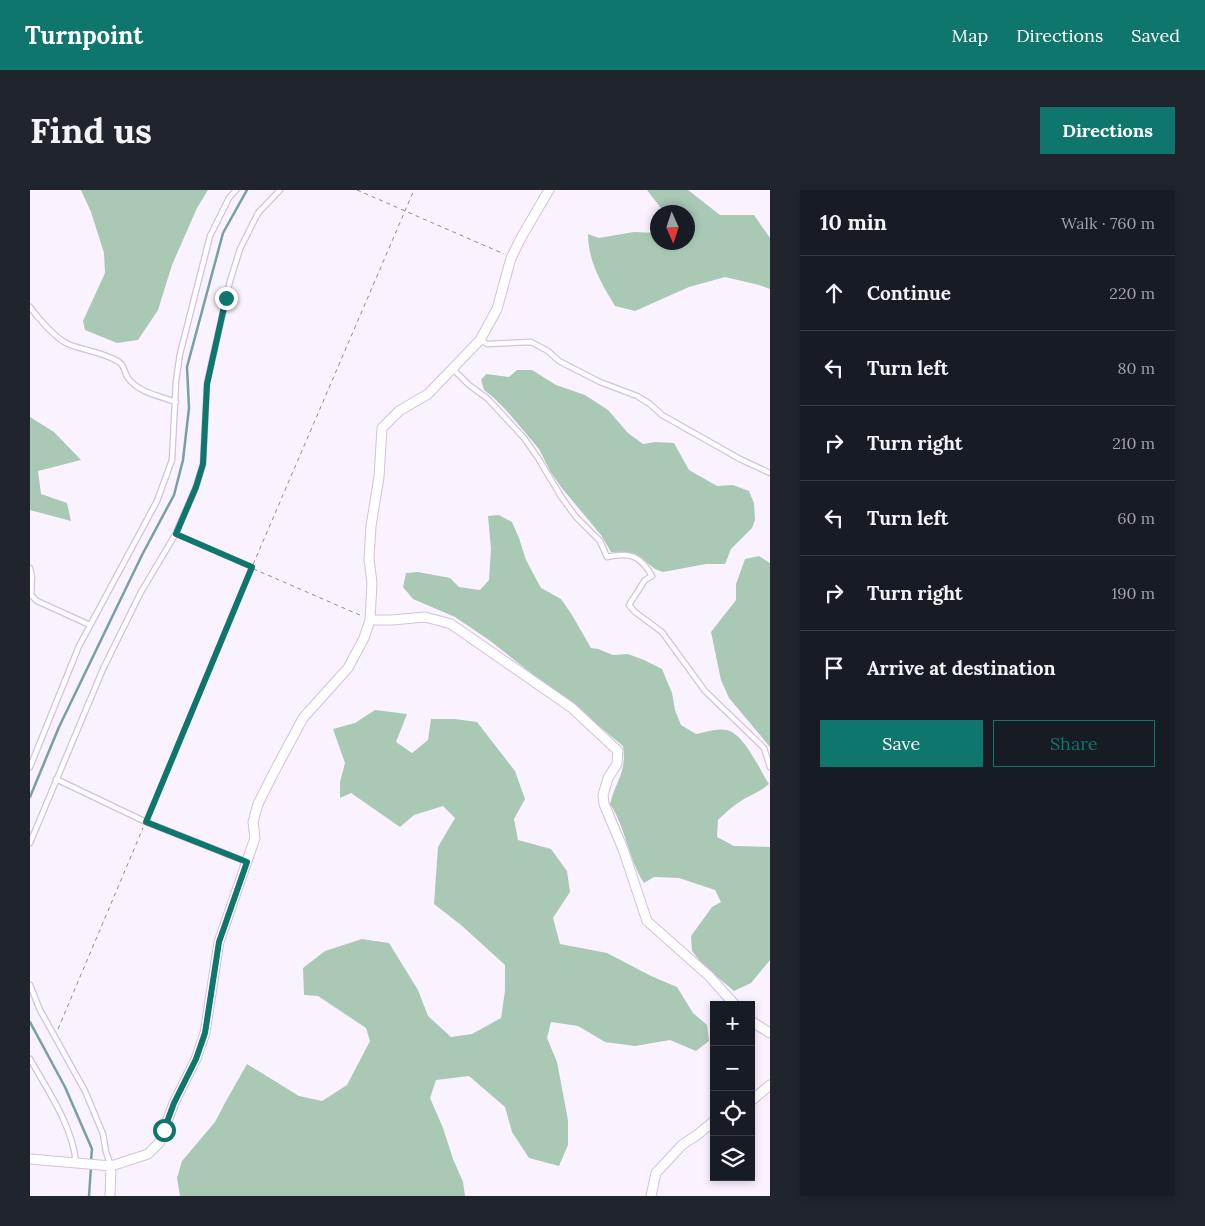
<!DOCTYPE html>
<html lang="en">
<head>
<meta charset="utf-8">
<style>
	body { margin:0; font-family:Lora,serif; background:#20242c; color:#f1f3f6 }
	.controls { position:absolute; right:15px; bottom:15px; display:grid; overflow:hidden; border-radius:0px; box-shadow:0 2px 8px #0003 }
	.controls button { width:45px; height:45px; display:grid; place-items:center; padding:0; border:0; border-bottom:1px solid #363941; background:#171b24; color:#f1f3f6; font:25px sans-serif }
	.compass { position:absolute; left:620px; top:15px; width:45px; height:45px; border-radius:50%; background:#171b24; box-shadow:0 2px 8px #0003; rotate:177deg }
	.stop { position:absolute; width:15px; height:15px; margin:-11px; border:4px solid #0f766e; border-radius:50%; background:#fff }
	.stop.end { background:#0f766e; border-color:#fff; box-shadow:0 1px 5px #0008 }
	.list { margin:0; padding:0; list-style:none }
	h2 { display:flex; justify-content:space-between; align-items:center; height:65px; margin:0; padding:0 20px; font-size:21px }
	h2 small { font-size:16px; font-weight:400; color:#9ea1a6 }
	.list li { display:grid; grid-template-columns:32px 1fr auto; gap:15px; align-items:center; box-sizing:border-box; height:75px; padding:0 20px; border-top:1px solid #363941 }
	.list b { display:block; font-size:19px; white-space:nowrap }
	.list em { font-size:16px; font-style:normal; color:#9ea1a6 }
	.actions { display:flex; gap:10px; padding:15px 20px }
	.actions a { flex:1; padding:11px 0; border:1px solid #0f766e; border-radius:0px; text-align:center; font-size:18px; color:#0f766e }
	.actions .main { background:#0f766e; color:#fff }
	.icon { flex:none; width:28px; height:28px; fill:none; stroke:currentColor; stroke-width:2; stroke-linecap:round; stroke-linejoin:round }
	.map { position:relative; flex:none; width:740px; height:1006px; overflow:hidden; border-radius:0px }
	header { display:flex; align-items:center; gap:30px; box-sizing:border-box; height:70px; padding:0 25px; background:#0f766e; color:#fff }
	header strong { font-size:24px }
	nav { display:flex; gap:28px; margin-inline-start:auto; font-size:18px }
	.intro { display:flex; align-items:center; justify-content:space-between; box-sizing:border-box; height:120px; padding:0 30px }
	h1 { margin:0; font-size:35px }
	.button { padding:12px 22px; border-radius:0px; background:#0f766e; color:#fff; font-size:18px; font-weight:700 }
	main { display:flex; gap:30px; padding:0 30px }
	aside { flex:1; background:#171b24; border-radius:0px; box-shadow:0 2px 8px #0003 }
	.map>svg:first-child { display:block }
</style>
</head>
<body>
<header>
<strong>Turnpoint</strong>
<nav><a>Map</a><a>Directions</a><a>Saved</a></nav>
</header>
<div class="intro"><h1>Find us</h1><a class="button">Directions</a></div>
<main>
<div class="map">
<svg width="740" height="1006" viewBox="0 0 740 1006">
	<rect width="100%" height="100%" fill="#faf2ff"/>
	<path fill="#aac9b5" d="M51,0H178L167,18L142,75L128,120L108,150L87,153L55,140L53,131L75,83L74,63L61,22Z
		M617,0H658L690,25H724L740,48V99L729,95L695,87L659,97L605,121L585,116C571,93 558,71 558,44L569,48L604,42L627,43L628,52H658L659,43L658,22H634Z
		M487,180H502L526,195L555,205L578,220L598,243L613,254L625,252L644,253L659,280L687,296L703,295L719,301L724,313L725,330L722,338L701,359L695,374H676L633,382L625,379L607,365L596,362H581L571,345L531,297L520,281L509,259L476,220L463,207L454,200L451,190L456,184L479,187Z
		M0,227L24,242L51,270L8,281L11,304L37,313L41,331L0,320Z
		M469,325L482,332L489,348L496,370L511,398L531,409L542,425L561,458L568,459L583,465L598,464L614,470L632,479L642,503L645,520L651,535L666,544C675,542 687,538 697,540C715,545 729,579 739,594C731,601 723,604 714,609C704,615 696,622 688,630L687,647L704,656L740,657V770L721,793L704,801L673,775L662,761L661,746L682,717L691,712L685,700L649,688L624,687L614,693C598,668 596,638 580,614C586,590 597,583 593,556L570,537L459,450L425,427L383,409L373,397L376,383L388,382L420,388L429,397L450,400L459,390L461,359L458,326Z
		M729,366L740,373V557L699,508L691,490L681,442L706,410V394L715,369Z
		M345,520L377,524L366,552L382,563L398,550L401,529H425L447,532L485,581L495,609L484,629L488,650L521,659L537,681L540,702L523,728L530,754L577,763L621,786L647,797L663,823L677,835L679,851L666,861L640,850L605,856L575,852L548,836L521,832L517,848L527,872L538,930V955L529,976L499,968L482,942L475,917L439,886L406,890L400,908L413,938L423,969L433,992L435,1006H150L147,988L152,971L185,932L196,911L217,874L269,906L292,911L317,895L340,851L336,838L288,806L274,805L273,778L295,761L332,749L359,753L388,800L398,826L421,847L442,844L471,828L475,801V775L431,735L404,714L408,657L425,628L413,616L384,625L370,637L321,603L310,608V592L315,573L303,539L325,533Z"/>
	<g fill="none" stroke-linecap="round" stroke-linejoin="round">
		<path stroke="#789fa6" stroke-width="2.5" d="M0,607L29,537L112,365L144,305L153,270L159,218L157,177L193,43L217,0
			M0,832L35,897L62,959L61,971
			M59,1006L61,977"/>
		<g stroke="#d4c0e0" stroke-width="7">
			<path id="lane" d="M0,117C8,128 25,148 38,154C55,161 73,162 89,172C95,176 94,182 98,188C109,203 130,206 146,212
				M450,150L457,154L501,152L518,161L529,171L570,192L607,206L620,214L632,225L710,269L740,283
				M423,179L439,195L458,209L494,248L508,268L532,308L546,327L570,351L577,367C600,362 610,365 622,386L615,390L599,415L605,422L632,442L675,501L734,558L740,577
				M0,378L2,387L1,405L7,411L60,435
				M0,577L49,456L127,311L142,270L146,191L150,164L180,46L199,8L206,0
				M26,589L116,632L217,672
				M0,653L73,479L111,402L145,345L166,297L173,274L177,193L200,91L210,59L228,23L250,0
				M0,795L10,820L55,901L73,944L76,962L81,976
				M0,869C18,901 42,935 46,972"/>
		</g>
		<g stroke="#d4c0e0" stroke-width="11">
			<path id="street" d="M340,430H362L395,427L421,434L542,518L588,561L587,574L578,588L573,605L574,614L593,659L617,731L679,786L705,815
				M721,831L740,843
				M721,911L740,895
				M0,969L81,976L118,964L129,953L144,913L166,869L175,843L189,752L225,648L223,632L228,614L243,584L273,528L318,478L334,448L340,430L342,393L339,369L341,336L349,287L352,238L369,221L398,204L450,150L467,119L481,68L492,46L519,0
				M80,1006L81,976
				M621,1006L626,983L652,955L667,945L684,931"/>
		</g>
		<path stroke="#928a96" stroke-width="1" stroke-dasharray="4 4" stroke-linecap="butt" d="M327,0L474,64
			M150,347L332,426
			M118,625L222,377L384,0
			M28,839L113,638"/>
		<use href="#lane" stroke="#fff" stroke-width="4.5"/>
		<use href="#street" stroke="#fff" stroke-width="9"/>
	</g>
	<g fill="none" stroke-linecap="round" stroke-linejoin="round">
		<path stroke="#0f766e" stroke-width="6" d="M134,940L144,913L166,869L175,843L189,752L217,672L116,632L222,377L146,344L166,297L173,274L177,194L196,108"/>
	</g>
</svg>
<div class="controls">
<button>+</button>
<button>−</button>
<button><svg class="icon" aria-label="locate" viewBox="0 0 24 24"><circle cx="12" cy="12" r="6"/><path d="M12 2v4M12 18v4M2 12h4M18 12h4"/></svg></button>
<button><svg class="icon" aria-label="layers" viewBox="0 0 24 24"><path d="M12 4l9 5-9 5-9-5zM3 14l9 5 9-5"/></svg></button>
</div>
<svg class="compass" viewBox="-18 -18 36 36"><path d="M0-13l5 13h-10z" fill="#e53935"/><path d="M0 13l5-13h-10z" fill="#9ea1a6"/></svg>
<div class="stop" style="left:134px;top:940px"></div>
<div class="stop end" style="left:196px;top:108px"></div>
</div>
<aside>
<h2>10 min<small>Walk · 760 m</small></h2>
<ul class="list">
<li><svg class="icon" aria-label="ahead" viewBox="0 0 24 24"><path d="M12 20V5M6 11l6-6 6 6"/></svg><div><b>Continue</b></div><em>220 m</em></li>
<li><svg class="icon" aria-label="left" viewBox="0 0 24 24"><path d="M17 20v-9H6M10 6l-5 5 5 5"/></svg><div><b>Turn left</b></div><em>80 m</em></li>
<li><svg class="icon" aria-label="right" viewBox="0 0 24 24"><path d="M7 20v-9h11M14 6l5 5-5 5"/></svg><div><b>Turn right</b></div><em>210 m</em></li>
<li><svg class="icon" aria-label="left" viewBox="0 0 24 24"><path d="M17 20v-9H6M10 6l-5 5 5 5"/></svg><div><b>Turn left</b></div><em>60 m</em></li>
<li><svg class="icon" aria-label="right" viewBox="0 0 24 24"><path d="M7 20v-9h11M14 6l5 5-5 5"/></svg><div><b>Turn right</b></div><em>190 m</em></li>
<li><svg class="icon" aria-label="arrive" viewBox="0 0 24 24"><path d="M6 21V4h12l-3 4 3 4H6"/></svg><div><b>Arrive at destination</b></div></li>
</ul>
<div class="actions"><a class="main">Save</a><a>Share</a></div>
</aside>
</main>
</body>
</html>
